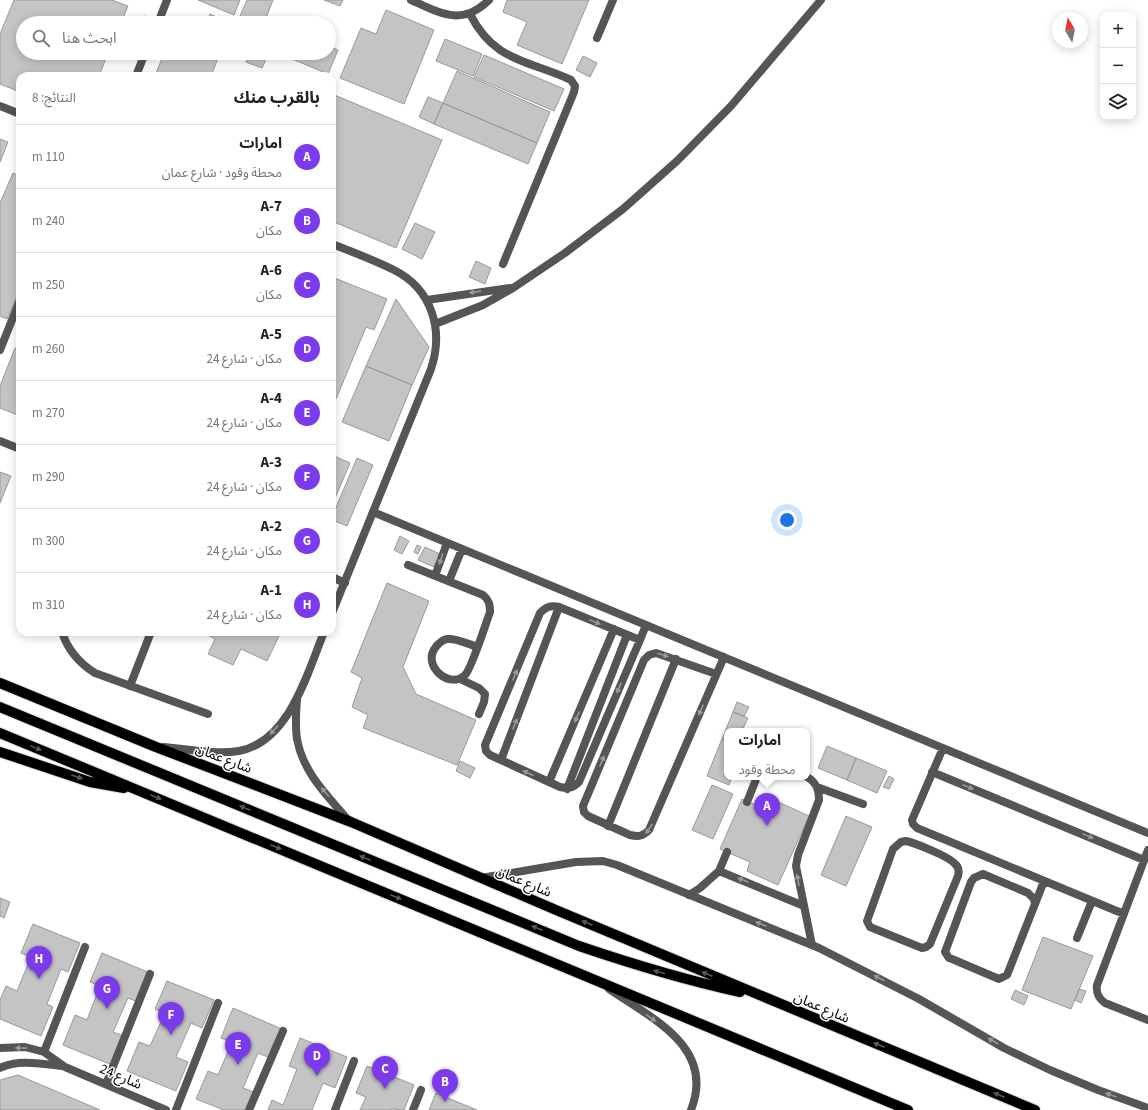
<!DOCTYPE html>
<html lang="ar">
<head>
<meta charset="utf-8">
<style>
	body { margin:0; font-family:"Source Sans 3","Noto Sans Arabic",sans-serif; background:#f2f2f2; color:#222; direction:rtl }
	.controls { position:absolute; right:12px; top:12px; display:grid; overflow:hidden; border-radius:8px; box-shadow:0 2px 10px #0003 }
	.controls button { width:36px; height:36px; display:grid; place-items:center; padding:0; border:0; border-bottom:1px solid #e0e0e0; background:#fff; color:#222; font:20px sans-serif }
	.compass { position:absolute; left:1052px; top:12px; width:36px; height:36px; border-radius:50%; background:#fff; box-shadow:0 2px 10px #0003; rotate:350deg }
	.you { position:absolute; left:787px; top:520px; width:14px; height:14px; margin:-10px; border:3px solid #fff; border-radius:50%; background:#1a73e8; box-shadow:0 0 0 6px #1a73e833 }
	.badge { display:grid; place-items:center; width:26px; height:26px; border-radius:50%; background:#7c3aed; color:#fff; font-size:13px; font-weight:700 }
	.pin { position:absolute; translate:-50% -33px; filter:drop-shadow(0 1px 2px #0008) }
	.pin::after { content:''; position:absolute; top:21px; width:14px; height:12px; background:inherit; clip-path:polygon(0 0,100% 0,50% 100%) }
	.popup { position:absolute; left:724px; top:728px; width:86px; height:52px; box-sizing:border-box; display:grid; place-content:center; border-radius:8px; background:#fff; filter:drop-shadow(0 1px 3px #0005); font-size:13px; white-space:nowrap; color:#767676 }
	.popup b { font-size:15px; color:#222 }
	.popup::after { content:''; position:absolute; left:50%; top:100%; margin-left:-8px; border:8px solid transparent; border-top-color:#fff }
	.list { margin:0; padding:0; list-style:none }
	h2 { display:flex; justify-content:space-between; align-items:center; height:52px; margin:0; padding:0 16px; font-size:17px }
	h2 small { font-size:13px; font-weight:400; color:#767676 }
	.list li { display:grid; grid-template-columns:26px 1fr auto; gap:12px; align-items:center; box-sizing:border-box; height:64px; padding:0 16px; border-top:1px solid #e0e0e0 }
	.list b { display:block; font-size:15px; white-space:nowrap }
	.list p { margin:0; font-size:13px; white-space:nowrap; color:#767676 }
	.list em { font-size:13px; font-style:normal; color:#767676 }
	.icon { flex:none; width:22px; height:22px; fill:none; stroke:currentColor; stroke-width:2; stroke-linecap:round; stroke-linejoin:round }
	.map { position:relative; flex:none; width:1148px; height:1110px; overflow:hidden; direction:ltr }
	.search { position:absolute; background:#fff; box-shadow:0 2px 10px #0003; left:16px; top:16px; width:320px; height:44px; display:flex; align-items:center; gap:10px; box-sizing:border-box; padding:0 14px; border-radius:22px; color:#767676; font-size:15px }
	.panel { position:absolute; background:#fff; box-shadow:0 2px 10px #0003; left:16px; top:72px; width:320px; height:564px; border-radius:12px; direction:rtl }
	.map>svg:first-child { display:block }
</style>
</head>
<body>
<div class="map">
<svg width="1148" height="1110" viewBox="0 0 1148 1110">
	<rect width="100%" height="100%" fill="#fff"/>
	<path fill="#c4c4c4" stroke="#999" d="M14,0H112L128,6L121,23H23V53H108L99,76H20V92L0,84V34Z
		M198,0H240L234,15Z
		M247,0H273L264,23H237Z
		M324,0H343L340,6Z
		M507,0H589L562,64L517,45L527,22L503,12Z
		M386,10L434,30L404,104L340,78L361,28L376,34Z
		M210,14L229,23H206Z
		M144,16L151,18L150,23H142Z
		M445,39L482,54L473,76L436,61Z
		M329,46L338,50L328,74L278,53H329Z
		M164,53H220L211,76H155Z
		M250,53H257L267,57L262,68L246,62Z
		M484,55L564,89L554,111L474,77Z
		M583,56L597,63L590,77L576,70Z
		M457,71L550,112L537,143L443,103Z
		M332,94L442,140L396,248L332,221Z
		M428,97L443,103L434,124L419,117Z
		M443,103L537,143L528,164L434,124Z
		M0,139L8,142L0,162Z
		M13,173L20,176V289L7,319L0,316V203Z
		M415,223L435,232L422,259L402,249Z
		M476,261L491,268L485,284L469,277Z
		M332,277L387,299L374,330L366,327L336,399L332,398Z
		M396,299L429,347L412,385L366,366Z
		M15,348L20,350V416L0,408V386Z
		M366,366L412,385L389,441L342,422Z
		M332,455L350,463L332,505Z
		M357,458L373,465L347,526L332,520V517Z
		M0,472L11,476L0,503Z
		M400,536L409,541L402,554L394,550Z
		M417,545L421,547L418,554L414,552Z
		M425,547L440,554L434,567L418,560Z
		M387,583L429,601L403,667L416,694L476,720L457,765L363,728L368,715L352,707L362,678L351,672Z
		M207,632H281L267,661L241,649L233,665L208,654L215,639L206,634Z
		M737,702L749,707L744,716L733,712Z
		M733,712L748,718L742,731H727V741L722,739Z
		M722,739L727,741V777H732L729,785L707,776Z
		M827,746L856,758L847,780L818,768Z
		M856,758L887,771L877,793L847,780Z
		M460,761L475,768L470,778L456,771Z
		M889,776L894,779L889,789L883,787Z
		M712,785L733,794L713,839L692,830Z
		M742,799L771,812L776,801L809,816L778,885L747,871L750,862L720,849Z
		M846,816L872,827L846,886L821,875Z
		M0,898L10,902L4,918L0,916Z
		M33,924L80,943L68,972L61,969L47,1004L53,1007L41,1036L0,1019V1000L6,986L17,991L31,957L21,953Z
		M1043,937L1093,956L1071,1009L1022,990Z
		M102,953L150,973L138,1002L128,998L113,1032L124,1036L112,1065L63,1045L75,1015L87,1020L100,986L90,982Z
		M167,981L214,1000L202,1028L191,1023L176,1057L188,1062L176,1091L127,1071L139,1042L150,1046L165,1013L155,1009Z
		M1079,989L1086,991L1081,1003L1075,1000Z
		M1015,990L1028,996L1024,1005L1011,999Z
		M233,1008L282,1029L270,1058L258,1053L243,1088L254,1092L247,1110H224L196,1099L208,1071L218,1075L232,1042L221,1038Z
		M300,1038L347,1057L335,1088L323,1083L312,1110H268L272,1100L283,1105L297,1069L289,1066Z
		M367,1066L414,1085L404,1110L392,1109L391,1110H360L366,1097L356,1093Z
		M18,1075L100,1110H0V1080Z
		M436,1093L477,1110H429Z"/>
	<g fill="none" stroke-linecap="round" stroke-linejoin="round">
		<g stroke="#dbdbdb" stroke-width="12">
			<path id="primary" d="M0,683L156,747L351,822L556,910L1035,1110
				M0,707L579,946C632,964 685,980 740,992
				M0,733L908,1110
				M0,752L90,782L124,788"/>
		</g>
		<path stroke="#555" stroke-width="8" d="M411,0C440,13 462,27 489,0
			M470,14C494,62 528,60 571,80L575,86L574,92L503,264
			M158,23L167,0
			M597,38L613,0
			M136,76L145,53
			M0,350L20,300
			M373,512L1148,833
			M408,565L483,595C489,600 490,604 490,612C486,623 471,670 465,675C450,690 422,666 435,648C438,644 442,640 447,639C457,638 468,644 477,647
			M435,576L447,543
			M449,581L462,549
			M640,640L559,607C550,605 546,607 540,613L485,745L486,751L490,755L560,787C569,789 573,788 579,782L640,640L646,625
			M716,674L656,653L649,655L644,660L583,806L584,812L588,816L630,835C639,837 643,836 649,830L724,657
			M460,679L479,688L485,694L484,702L479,714
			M130,686L151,632
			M943,748L912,820L913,824L917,828L1124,914
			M501,760L559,607
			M932,772L1144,860
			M807,777C816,782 819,789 819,800L798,855L796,866L812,945
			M549,782L614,629
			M817,787L863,804
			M567,789L627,635
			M747,802L757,777
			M608,826L676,659
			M906,841C915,843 950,857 955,864C959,867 959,872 958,876L930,944L926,947L922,948L870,927L867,921L893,849L901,842Z
			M1148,850L1097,985C1096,993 1098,998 1105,1003L1148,1020
			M719,871L804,906
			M983,874L1028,893L1034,899L1035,904L1007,975L999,979L952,959L949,958L945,952L971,882L974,878Z
			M689,895L700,888L719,871L727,852
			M1035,904L1044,881
			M1077,938L1092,901
			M609,989C651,1018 716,1047 691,1110"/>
		<path stroke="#555" stroke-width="8" d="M0,106L20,114
			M332,244C353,252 374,260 394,270C432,289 444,330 431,369L332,613
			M427,300L510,288
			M435,324L483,305L513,288L565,253L623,209L677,161L731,106L821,0
			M0,441L20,449
			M332,577L345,583
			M62,632C68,651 79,663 95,673L208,714
			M297,699C296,712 295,726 297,739C303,773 328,796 349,821
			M163,747C186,749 217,755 239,751C289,742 308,672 324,632
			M481,878L576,862L603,861L617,865L819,948L919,999L1004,1048L1050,1070L1098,1090L1148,1108
			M0,1048L25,1047L44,1052L65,1067L166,1110
			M44,1052L85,947
			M0,1068C19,1059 42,1064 62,1066
			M106,1084L150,974
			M176,1110L218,1003
			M249,1110L283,1031
			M335,1110L354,1061
			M413,1110L421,1090"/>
		<use href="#primary" stroke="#000" stroke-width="10"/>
	</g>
	<defs><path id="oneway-solid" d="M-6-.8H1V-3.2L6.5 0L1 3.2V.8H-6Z"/></defs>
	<g fill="#999">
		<use href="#oneway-solid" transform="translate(475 292) rotate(172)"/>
		<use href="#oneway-solid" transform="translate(441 559) rotate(109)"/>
		<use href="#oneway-solid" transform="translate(595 622) rotate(22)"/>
		<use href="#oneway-solid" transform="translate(663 655) rotate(17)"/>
		<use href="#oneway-solid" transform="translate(515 675) rotate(-67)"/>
		<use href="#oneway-solid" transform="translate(619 688) rotate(113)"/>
		<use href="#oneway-solid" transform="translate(701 710) rotate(113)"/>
		<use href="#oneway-solid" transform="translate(577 717) rotate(113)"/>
		<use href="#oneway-solid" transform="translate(515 724) rotate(-69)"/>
		<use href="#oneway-solid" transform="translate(274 730) rotate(133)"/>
		<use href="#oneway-solid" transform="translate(602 761) rotate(-67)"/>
		<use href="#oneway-solid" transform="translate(528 773) rotate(-155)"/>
		<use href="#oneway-solid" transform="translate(968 787) rotate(22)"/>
		<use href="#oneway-solid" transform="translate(325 792) rotate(-131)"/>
		<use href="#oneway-solid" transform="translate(649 829) rotate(124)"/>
		<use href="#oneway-solid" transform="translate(1088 836) rotate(22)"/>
		<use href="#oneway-solid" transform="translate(743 880) rotate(-157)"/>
		<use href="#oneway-solid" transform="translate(798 880) rotate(-101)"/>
		<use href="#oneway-solid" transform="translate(761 924) rotate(-158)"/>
		<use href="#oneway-solid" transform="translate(879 978) rotate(-153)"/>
		<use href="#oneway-solid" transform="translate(651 1018) rotate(35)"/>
		<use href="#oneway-solid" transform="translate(993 1041) rotate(-150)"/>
		<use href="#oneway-solid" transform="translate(21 1048) rotate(-179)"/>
		<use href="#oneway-solid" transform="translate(1111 1095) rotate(-160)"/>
	</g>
	<g fill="#595959">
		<use href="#oneway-solid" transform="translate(36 748) rotate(22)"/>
		<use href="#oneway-solid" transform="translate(77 777) rotate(19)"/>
		<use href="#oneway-solid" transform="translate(156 797) rotate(23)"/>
		<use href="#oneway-solid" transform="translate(245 808) rotate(-158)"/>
		<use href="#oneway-solid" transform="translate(276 847) rotate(23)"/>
		<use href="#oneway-solid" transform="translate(365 858) rotate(-158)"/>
		<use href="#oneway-solid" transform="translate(396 897) rotate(23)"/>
		<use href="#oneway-solid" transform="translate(587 923) rotate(-157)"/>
		<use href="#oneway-solid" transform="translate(537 928) rotate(-158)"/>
		<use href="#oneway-solid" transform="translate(659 972) rotate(-164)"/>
		<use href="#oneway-solid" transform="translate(707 974) rotate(-157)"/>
		<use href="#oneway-solid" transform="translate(879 1045) rotate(-157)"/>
		<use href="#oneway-solid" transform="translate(999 1095) rotate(-157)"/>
	</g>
	<g text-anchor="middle" stroke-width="3" stroke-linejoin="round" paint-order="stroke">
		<g font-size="14" fill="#000" stroke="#fff">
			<text transform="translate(224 758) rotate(21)" y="5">شارع عمان</text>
			<text transform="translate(524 881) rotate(23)" y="5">شارع عمان</text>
			<text transform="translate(822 1007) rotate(23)" y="5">شارع عمان</text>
			<text transform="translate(121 1076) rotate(23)" y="5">شارع 24</text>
		</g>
	</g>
</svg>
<div class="controls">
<button>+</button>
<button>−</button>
<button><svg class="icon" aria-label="layers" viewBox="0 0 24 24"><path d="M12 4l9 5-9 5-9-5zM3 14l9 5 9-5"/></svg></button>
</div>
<svg class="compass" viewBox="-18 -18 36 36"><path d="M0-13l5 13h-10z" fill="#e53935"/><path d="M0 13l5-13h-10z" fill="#767676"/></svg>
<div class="you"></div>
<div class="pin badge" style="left:767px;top:826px">A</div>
<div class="popup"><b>امارات</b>محطة وقود</div>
<div class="pin badge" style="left:445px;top:1102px">B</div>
<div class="pin badge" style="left:385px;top:1089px">C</div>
<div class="pin badge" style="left:317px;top:1076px">D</div>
<div class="pin badge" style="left:238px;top:1065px">E</div>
<div class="pin badge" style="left:171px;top:1035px">F</div>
<div class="pin badge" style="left:107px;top:1009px">G</div>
<div class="pin badge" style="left:39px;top:979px">H</div>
<div class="search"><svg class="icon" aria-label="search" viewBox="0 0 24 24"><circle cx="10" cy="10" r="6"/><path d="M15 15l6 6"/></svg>ابحث هنا</div>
<section class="panel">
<h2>بالقرب منك<small>النتائج: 8</small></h2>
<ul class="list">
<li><span class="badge">A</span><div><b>امارات</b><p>محطة وقود · شارع عمان</p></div><em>110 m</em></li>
<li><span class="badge">B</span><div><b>A-7</b><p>مكان</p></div><em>240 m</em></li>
<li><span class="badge">C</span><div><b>A-6</b><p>مكان</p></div><em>250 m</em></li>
<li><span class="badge">D</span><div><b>A-5</b><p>مكان · شارع 24</p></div><em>260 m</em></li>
<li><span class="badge">E</span><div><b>A-4</b><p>مكان · شارع 24</p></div><em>270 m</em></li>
<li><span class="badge">F</span><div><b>A-3</b><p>مكان · شارع 24</p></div><em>290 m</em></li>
<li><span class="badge">G</span><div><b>A-2</b><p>مكان · شارع 24</p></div><em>300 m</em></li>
<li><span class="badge">H</span><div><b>A-1</b><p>مكان · شارع 24</p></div><em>310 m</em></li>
</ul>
</section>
</div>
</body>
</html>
